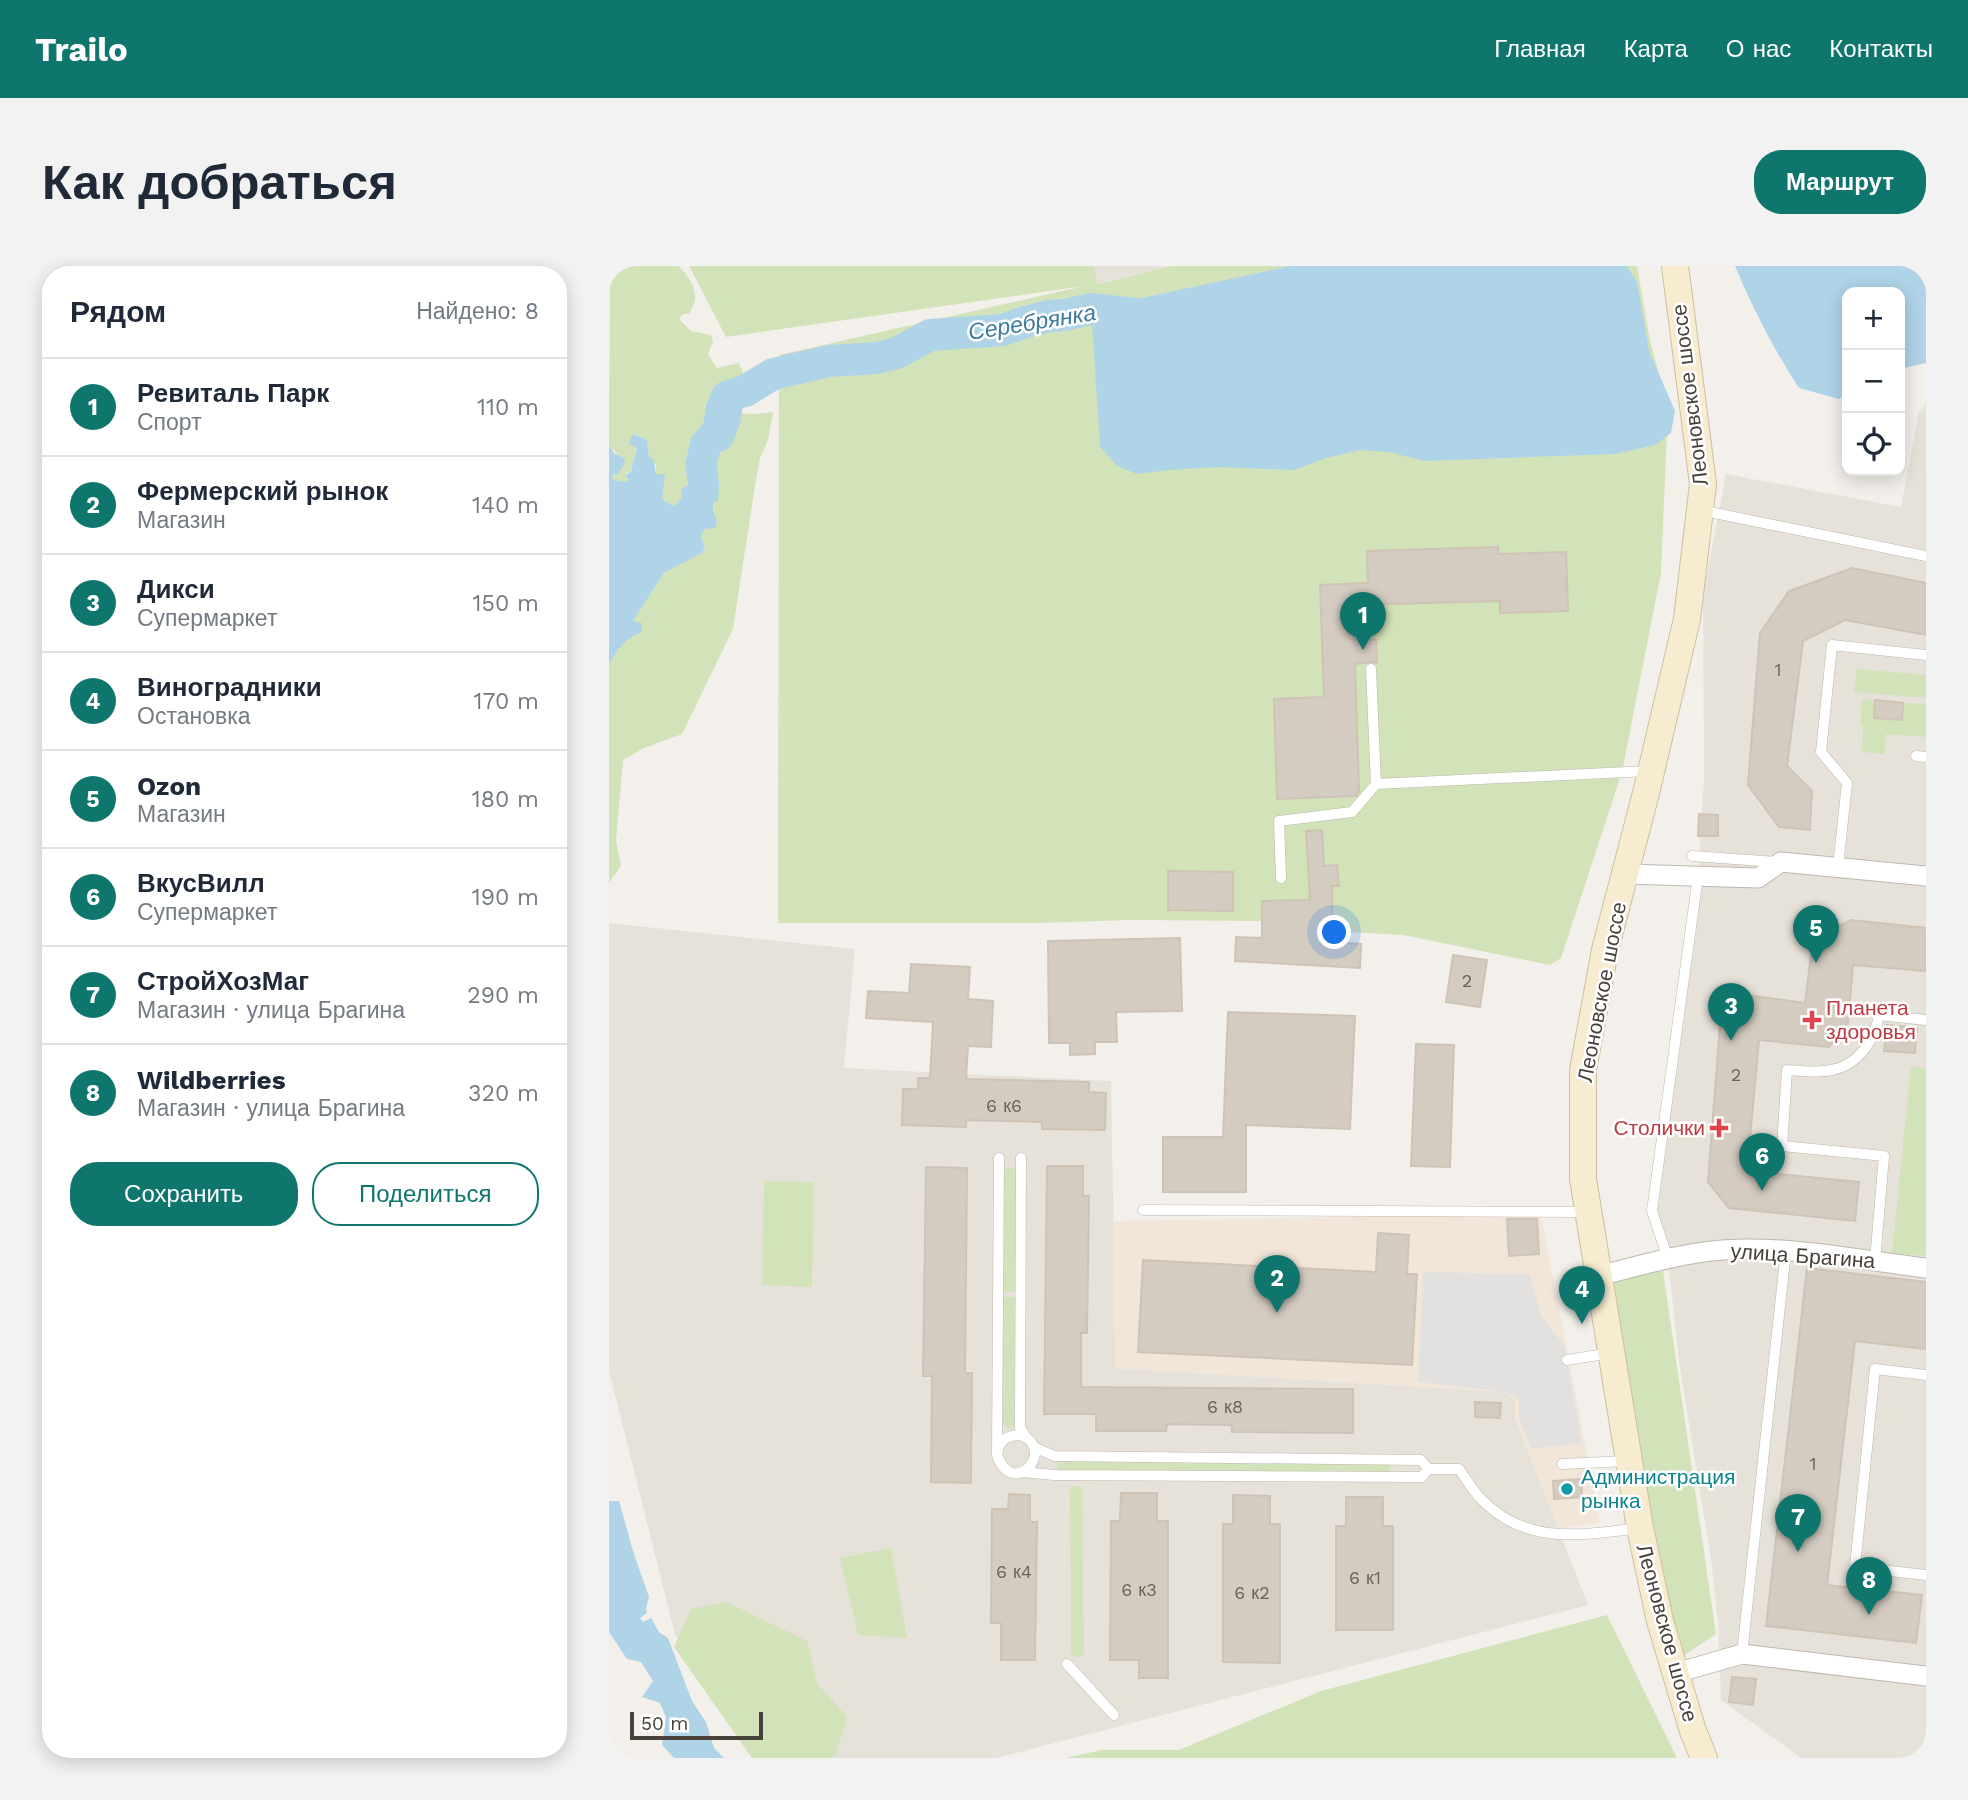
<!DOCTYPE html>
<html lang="ru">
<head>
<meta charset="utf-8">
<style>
	body { margin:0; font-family:"Work Sans",sans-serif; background:#f2f2f3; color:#1f2937 }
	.controls { position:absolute; right:21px; top:21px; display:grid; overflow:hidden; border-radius:14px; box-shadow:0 4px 18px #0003 }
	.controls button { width:63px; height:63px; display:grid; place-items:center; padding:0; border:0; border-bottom:2px solid #e0e1e3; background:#fff; color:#1f2937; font:35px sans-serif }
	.scale { position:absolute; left:21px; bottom:18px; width:133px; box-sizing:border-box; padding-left:7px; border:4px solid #474139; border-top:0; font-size:19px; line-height:24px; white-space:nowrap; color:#474139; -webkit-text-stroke:5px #fff; paint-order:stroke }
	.you { position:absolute; left:726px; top:667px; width:24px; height:24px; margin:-18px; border:5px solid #fff; border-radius:50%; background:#1a73e8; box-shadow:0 0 0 10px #1a73e833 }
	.badge { display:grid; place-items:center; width:46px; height:46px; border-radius:50%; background:#0f766e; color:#fff; font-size:23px; font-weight:700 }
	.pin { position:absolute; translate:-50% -58px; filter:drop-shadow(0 2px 4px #0008) }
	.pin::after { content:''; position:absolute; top:37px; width:24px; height:21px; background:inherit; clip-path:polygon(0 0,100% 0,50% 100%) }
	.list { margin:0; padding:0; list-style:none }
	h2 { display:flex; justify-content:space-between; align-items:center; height:91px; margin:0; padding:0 28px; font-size:30px }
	h2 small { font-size:23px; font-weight:400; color:#747a83 }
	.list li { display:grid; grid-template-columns:46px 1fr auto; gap:21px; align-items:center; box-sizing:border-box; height:98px; padding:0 28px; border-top:2px solid #e0e1e3 }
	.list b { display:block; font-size:26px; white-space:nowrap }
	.list p { margin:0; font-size:23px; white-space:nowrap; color:#747a83 }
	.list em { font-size:23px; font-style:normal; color:#747a83 }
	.actions { display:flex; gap:14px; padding:21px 28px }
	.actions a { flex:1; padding:16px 0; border:2px solid #0f766e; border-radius:28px; text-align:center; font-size:24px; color:#0f766e }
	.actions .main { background:#0f766e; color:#fff }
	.icon { flex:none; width:38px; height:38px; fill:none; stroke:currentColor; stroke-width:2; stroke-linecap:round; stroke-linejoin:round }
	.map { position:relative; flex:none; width:1317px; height:1492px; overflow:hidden; border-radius:28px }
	header { display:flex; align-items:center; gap:42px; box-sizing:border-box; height:98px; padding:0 35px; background:#0f766e; color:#fff }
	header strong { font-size:33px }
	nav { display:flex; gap:38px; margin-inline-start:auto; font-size:24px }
	.intro { display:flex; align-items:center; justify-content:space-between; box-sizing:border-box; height:168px; padding:0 42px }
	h1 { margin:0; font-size:49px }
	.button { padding:18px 32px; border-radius:28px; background:#0f766e; color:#fff; font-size:24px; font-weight:700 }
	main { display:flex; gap:42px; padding:0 42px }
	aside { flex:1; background:#fff; border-radius:28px; box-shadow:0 4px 18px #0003 }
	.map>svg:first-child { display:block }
</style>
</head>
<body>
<header>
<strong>Trailo</strong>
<nav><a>Главная</a><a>Карта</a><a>О нас</a><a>Контакты</a></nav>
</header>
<div class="intro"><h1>Как добраться</h1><a class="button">Маршрут</a></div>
<main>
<aside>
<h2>Рядом<small>Найдено: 8</small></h2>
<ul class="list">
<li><span class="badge">1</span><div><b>Ревиталь Парк</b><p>Спорт</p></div><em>110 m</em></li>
<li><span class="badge">2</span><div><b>Фермерский рынок</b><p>Магазин</p></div><em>140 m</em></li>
<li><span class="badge">3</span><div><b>Дикси</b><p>Супермаркет</p></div><em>150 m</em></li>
<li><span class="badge">4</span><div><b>Виноградники</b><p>Остановка</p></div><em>170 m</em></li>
<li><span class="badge">5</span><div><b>Ozon</b><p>Магазин</p></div><em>180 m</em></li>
<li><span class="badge">6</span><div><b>ВкусВилл</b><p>Супермаркет</p></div><em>190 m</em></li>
<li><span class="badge">7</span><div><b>СтройХозМаг</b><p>Магазин · улица Брагина</p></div><em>290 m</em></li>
<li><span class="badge">8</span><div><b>Wildberries</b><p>Магазин · улица Брагина</p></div><em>320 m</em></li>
</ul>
<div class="actions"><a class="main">Сохранить</a><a>Поделиться</a></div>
</aside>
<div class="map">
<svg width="1317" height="1492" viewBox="0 0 1317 1492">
	<rect width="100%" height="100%" fill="#f3f0eb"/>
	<path fill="#e7e2d9" d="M485,0H563L487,18Z
		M1317,139V1492H1192L1112,1434L1109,1356L1102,1294L1070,1095L1059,993L1043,945L1089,610L1095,513L1094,329L1117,208L1292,241L1310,145Z
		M0,657L246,683L235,802L502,815L507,1102L896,1126L906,1135V1152L979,1339L388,1492H175L66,1369L0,1105Z"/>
	<path fill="#f2e6d9" d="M932,948L991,1257L949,1263L906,1151V1135L896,1126L506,1102L504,955Z"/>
	<path fill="#d2e2b9" d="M1,0H70C83,15 93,29 80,48H74L70,53L82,65L102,69L104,76L99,88L108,102L130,97L136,111L118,121H105L97,139L94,159L82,171L76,198L79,219L73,231L65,240L53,233L47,208V199L40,190L38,174L25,168V179L28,181L22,205L17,207L19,212L18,216L4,214L3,211L4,208H9L16,197L0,179Z
		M80,0H485L488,18L563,0H1028L1041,75L1059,141L1052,307L1013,506L952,692L941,699L794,669L653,661L652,655L521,654L430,657H169L170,89L475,20L117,71Z
		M164,146L159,174L151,192L145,226L124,363L73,468L35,482L14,494L7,574L12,600L0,617V398L11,379L25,369L24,355L55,307L93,287L96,281L92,270L96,263L108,256L104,243L110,220L108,195L128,147L146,148Z
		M1248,403L1317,409V432L1245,426Z
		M1253,433L1266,434L1265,452L1293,454L1294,437L1317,438V471L1277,468L1275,488L1253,486L1254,460L1251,459Z
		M1302,801L1317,802V990L1283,987Z
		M398,902H404L407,906L406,1026H395V905Z
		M155,915L205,916L203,1021L153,1019Z
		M1054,1005L1107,1368L1071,1392L1050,1324L1001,1041L1005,1014Z
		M394,1031H406L405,1159L402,1162L397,1161L394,1158Z
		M450,1194L779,1197L781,1199V1205L778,1207L450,1204L448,1201V1197Z
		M465,1220H470L473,1223L475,1388L471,1391H465L462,1388L461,1223Z
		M282,1282L298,1372L249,1369L231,1292Z
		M117,1336L198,1375L208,1417L238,1451L227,1489L221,1492H143L65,1381L82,1343Z
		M998,1349L1068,1492H456L493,1484H570L712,1425Z"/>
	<path fill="#e3e1df" d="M814,1006L921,1008L932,1050L956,1080L973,1177L922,1183L910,1151V1133L896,1126L809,1116Z"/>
	<path fill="#afd4e8" d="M681,0H1018L1028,16L1040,85L1066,145L1062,167L1046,179L1006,188L815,195L780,186L751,184L717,192L685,204L609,201L560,204L528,208L508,200L491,181L482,43Z
		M1126,0H1317V97L1291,103V26H1238V128L1230,133L1190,122C1165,84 1144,43 1126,0Z
		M105,120L118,121L122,136L128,147L108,195L110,220L109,235L105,236L104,243L108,256L106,262L96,263L92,270L96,281L93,287L55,307L24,355L33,357V366C16,372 9,383 0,398V179L5,187L15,192L16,197L9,208H4L3,212L5,214L18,216L19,212L16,210L22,205L28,182L20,178L22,171L25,168L38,174L40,190L45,195L47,208H53L56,210L53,233L65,240L73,231L72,223L79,219L76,198L82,171L94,158L97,139Z
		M0,1235H10L24,1285L40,1331L37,1342L38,1347L31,1352L34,1356L42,1352L50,1366L59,1372L83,1435L97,1456L105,1482L115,1492H65L53,1479L57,1451L51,1437L33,1431L44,1415L32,1396L18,1393L0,1366Z"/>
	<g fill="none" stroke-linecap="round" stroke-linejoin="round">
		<path stroke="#afd4e8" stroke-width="32" d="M109,170L116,153L119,130L136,125L164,108L220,95L268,92L288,87L321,69L394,64L416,56L440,50L456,49L482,43L525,48"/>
	</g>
	<path fill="#d4ccc1" stroke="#cec3b5" stroke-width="2" d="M889,281V288L957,286L959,345L891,347V335L744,339L745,374H767L768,397L762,396L746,398L750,526L747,530L668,533L665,433L715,431L711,319L759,317L758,285Z
		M1243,302L1317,317V369L1236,354L1194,375L1178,500L1203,525L1201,564L1170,561L1139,519L1151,367L1180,325Z
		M1266,434L1294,437L1293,454L1265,452Z
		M1090,548L1109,549V570H1089Z
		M713,564L715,600L728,599L730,620H723L724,676L752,678L751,702L626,695L627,671L653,672V635L701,634L697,565Z
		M559,605L624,606V645L559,644Z
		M1242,654L1317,662V705L1244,699L1239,757L1220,781L1150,774L1138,905L1250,916L1246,955L1120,942L1099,916L1111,759L1137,729L1196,737L1204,674Z
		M571,672L573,745L507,746L508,776H486V788L461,789V777H440L439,675Z
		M844,689L878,694L871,741L837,736Z
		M302,698L361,701L359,733L384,735L382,781L359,780L357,813L480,816V826L497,827L496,864L433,863V856L357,854V861L293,859L294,823H309V812H321L324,756L257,752L259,725L300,727Z
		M619,746L746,750L741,863L637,859V926H554V871H614Z
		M1278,759L1308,762L1306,787L1275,785Z
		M807,778L845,779L841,901L802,900Z
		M438,900H474V930H480L478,1067H472V1121L744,1123V1167L623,1166V1159L558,1158L557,1165H487V1148H435Z
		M317,901L358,902L356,1107H363L362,1217L322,1216L323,1110H314Z
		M898,953H928L930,988L900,990Z
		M769,967L800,969L798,1008H808L803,1099L529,1086L534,994L767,1006Z
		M1198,1002L1317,1016V1083L1246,1075L1218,1319L1313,1329L1307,1377L1157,1360Z
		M866,1136L892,1137L891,1152L866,1151Z
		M972,1213L973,1231L945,1233L944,1215Z
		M512,1227H548V1255H559V1412H530V1394H501L502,1255H511Z
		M400,1228L421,1229V1256H428L426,1394H392V1357H382L383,1243H399Z
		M624,1229L661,1230V1258H671V1397L614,1396V1258H624Z
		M737,1231H774V1260H784V1364H727V1260H737Z
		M1123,1411L1147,1413L1144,1439L1120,1436Z"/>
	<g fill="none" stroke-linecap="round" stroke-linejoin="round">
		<g stroke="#beb7ae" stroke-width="11">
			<path id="service" d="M1091,244L1317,290
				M762,403L767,518L1040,505
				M1307,490L1317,491
				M1083,590L1168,596
				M1229,601L1238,517L1212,486L1223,379L1317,389
				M672,612L670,555L743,546L767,518
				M412,892L411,1162L417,1171
				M534,944L978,946
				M1059,993L1043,945L1089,610
				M1266,995L1275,890L1173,880L1178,804C1193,805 1208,807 1223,804C1249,799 1266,774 1270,749L1317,754
				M958,1094L1002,1087
				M1317,1109L1266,1103L1246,1301L1317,1309
				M388,1189C389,1185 389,1181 391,1178C396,1170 409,1167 416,1171C445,1188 403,1232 388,1189L390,892
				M953,1198L1018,1195
				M819,1203H850C857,1213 864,1225 872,1233C917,1280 973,1269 1031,1262
				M413,1206L445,1209L813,1211L819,1203L812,1194L445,1190L425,1181
				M1133,1388L1177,985
				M458,1398L505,1449"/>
		</g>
		<g stroke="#beb7ae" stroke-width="21">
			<path id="minor" d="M1016,608L1149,612L1172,596L1317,610
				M989,1010C1030,1000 1072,987 1114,984C1178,979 1253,994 1317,1002
				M1067,1407L1133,1388L1317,1410"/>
		</g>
		<g stroke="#cdbfa0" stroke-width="28">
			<path id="secondary" d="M1066,0L1094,218L1078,353L1037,527L996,684L974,804V913L1031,1262L1051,1355L1084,1465L1095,1492"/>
		</g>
		<use href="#service" stroke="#fff" stroke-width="10"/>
		<use href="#minor" stroke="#fff" stroke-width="19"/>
		<use href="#secondary" stroke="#f8ecd0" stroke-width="26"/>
	</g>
	<g fill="#e0444e" stroke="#fff" stroke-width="2.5">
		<path d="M1199.5 743.5h7v7h7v7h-7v7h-7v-7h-7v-7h7z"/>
		<path d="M1106.5 851.5h7v7h7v7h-7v7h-7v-7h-7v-7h7z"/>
	</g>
	<circle fill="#0f9aa8" stroke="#fff" stroke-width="2.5" cx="958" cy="1223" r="7"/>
	<g text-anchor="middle" stroke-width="5" stroke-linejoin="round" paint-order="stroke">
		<g font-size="18" fill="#6a645b">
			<text x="1169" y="410">1</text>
			<text x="858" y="721">2</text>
			<text x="1127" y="815">2</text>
			<text x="395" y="846">6 к6</text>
			<text x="616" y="1147">6 к8</text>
			<text x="1204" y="1204">1</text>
			<text x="405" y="1312">6 к4</text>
			<text x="756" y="1318">6 к1</text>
			<text x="530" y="1330">6 к3</text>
			<text x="643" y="1333">6 к2</text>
		</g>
		<g font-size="21" fill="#474139" stroke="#fff">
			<text transform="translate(1081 129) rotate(-97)" y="7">Леоновское шоссе</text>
			<text transform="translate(993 726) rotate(-79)" y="7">Леоновское шоссе</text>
			<text transform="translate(1194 990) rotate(4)" y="7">улица Брагина</text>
			<text transform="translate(1058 1367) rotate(75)" y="7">Леоновское шоссе</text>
		</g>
		<g font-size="21" fill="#be3a42" stroke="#fff" text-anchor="start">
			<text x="1217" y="749">Планета<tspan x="1217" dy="24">здоровья</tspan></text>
			<text x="1096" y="869" text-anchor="end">Столички</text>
		</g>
		<g font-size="21" fill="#0d838f" stroke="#fff" text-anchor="start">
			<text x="972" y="1218">Администрация<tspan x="972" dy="24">рынка</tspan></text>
		</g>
		<g font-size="23" font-style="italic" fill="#3d7a9f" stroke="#fff">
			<text transform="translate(423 56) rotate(-9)" y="8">Серебрянка</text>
		</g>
	</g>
</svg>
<div class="controls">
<button>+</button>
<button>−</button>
<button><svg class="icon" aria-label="locate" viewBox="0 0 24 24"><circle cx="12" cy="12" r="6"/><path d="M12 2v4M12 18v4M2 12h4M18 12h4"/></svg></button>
</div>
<div class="scale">50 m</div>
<div class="you"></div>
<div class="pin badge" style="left:754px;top:384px">1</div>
<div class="pin badge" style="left:668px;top:1047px">2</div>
<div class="pin badge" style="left:1122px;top:775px">3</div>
<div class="pin badge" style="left:973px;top:1058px">4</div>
<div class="pin badge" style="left:1207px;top:697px">5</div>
<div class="pin badge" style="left:1153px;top:925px">6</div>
<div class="pin badge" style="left:1189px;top:1286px">7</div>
<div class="pin badge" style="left:1260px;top:1349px">8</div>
</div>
</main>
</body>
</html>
